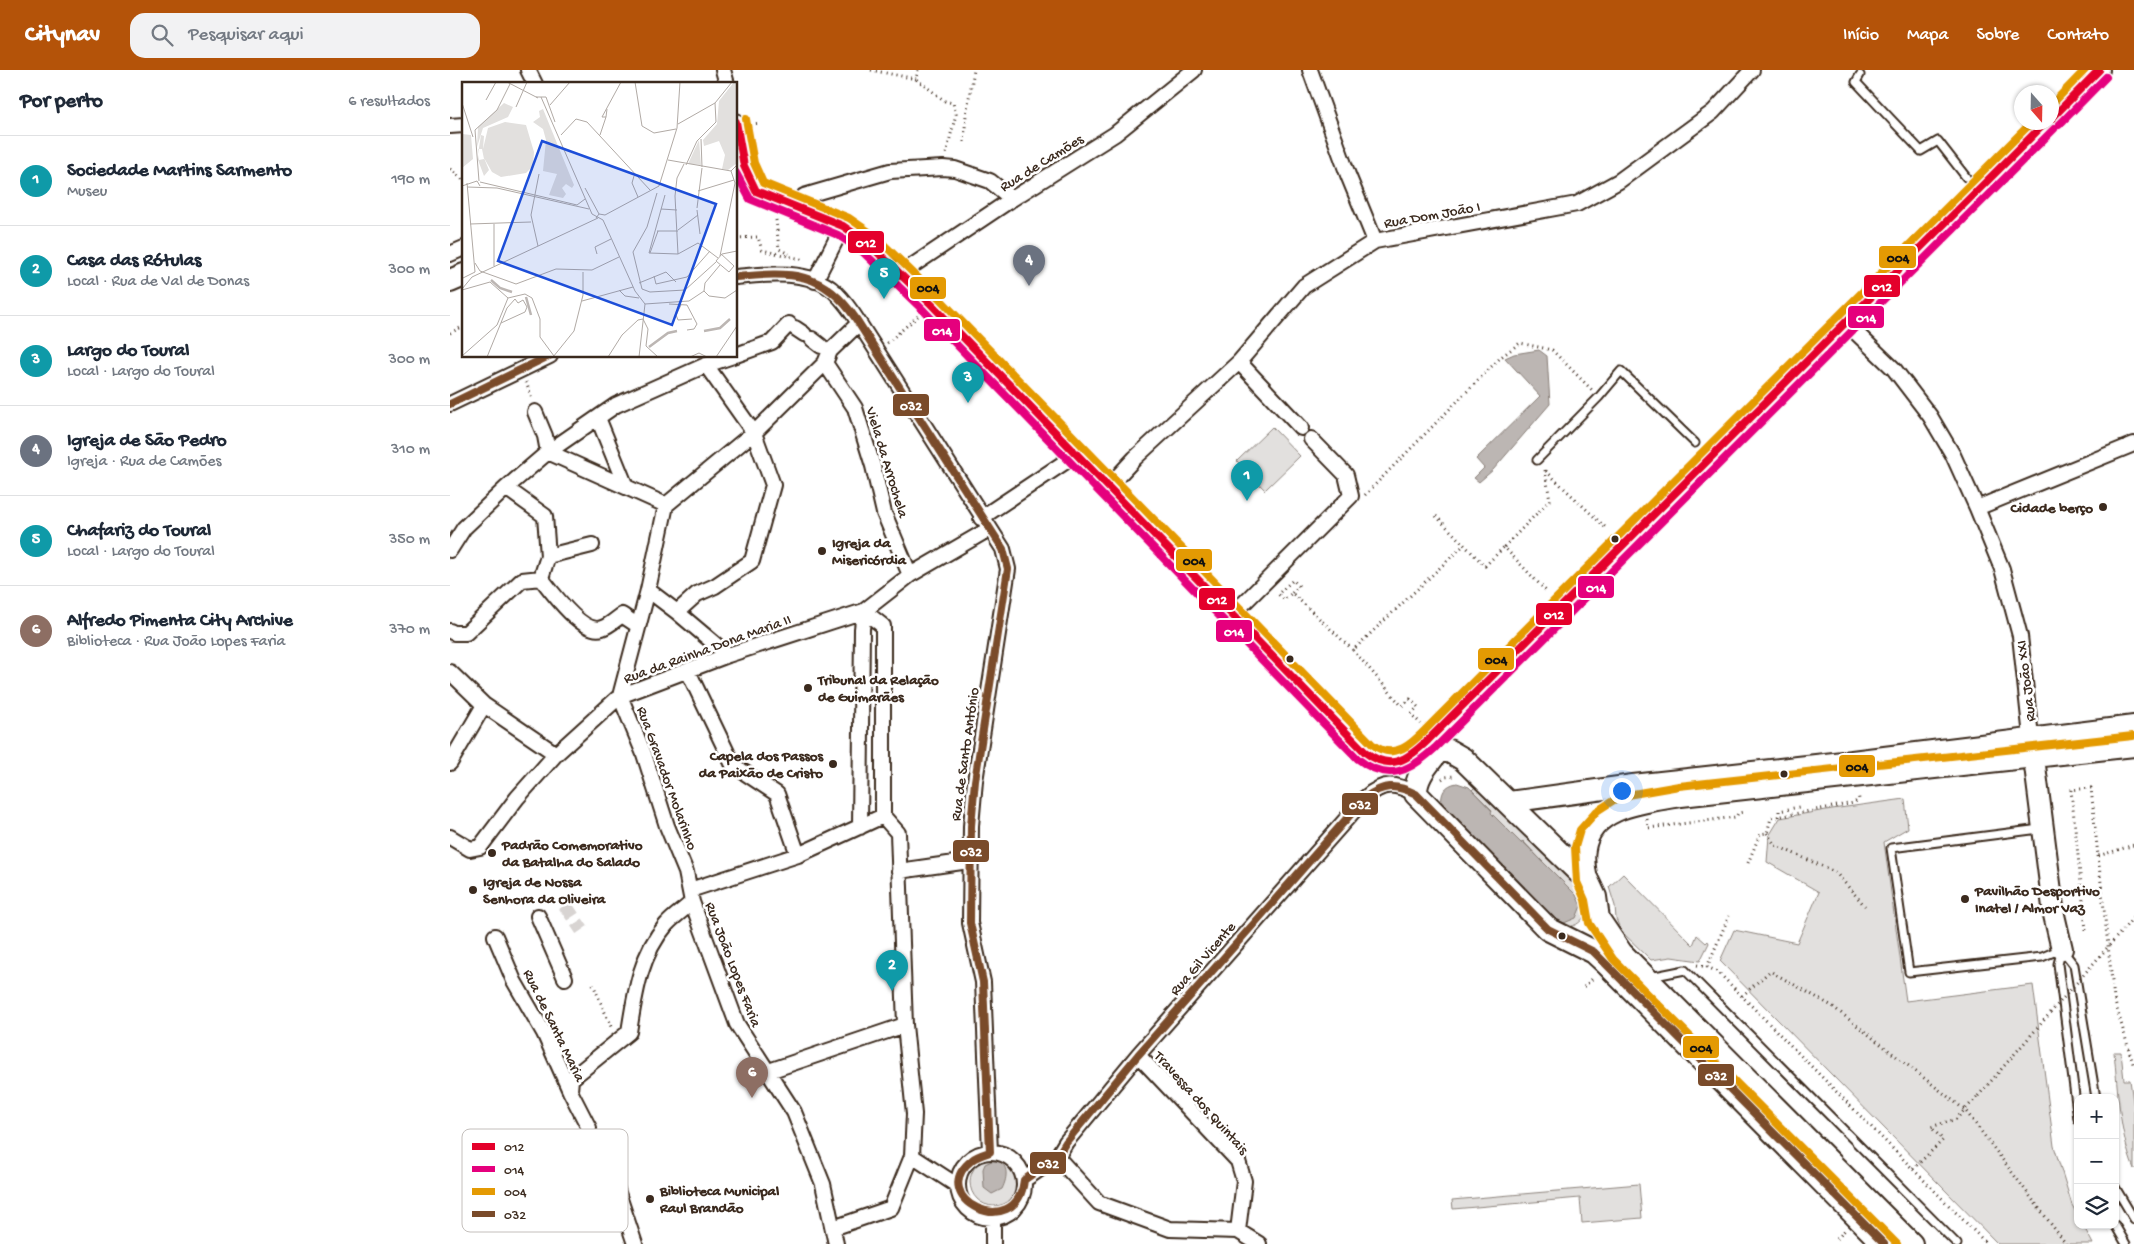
<!DOCTYPE html>
<html lang="pt">
<head>
<meta charset="utf-8">
<style>
	body { margin:0; font-family:"Gochi Hand",sans-serif; background:#f2f2f3; color:#1f2937 }
	.controls { position:absolute; right:15px; bottom:15px; display:grid; overflow:hidden; border-radius:10px; box-shadow:0 1px 4px #0004 }
	.controls button { width:45px; height:45px; display:grid; place-items:center; padding:0; border:0; border-bottom:1px solid #e0e1e3; background:#fff; color:#1f2937; font:25px sans-serif }
	.compass { position:absolute; left:1564px; top:15px; width:45px; height:45px; border-radius:50%; background:#fff; box-shadow:0 1px 4px #0004; rotate:160deg }
	.you { position:absolute; left:1171px; top:720px; width:18px; height:18px; margin:-12px; border:4px solid #fff; border-radius:50%; background:#1a73e8; box-shadow:0 0 0 8px #1a73e833 }
	.badge { display:grid; place-items:center; width:32px; height:32px; border-radius:50%; background:#b45309; color:#fff; font-size:16px; font-weight:700 }
	.pin { position:absolute; translate:-50% -41px; filter:drop-shadow(0 1px 2px #0008) }
	.pin::after { content:''; position:absolute; top:26px; width:18px; height:15px; background:inherit; clip-path:polygon(0 0,100% 0,50% 100%) }
	.list { margin:0; padding:0; list-style:none }
	h2 { display:flex; justify-content:space-between; align-items:center; height:65px; margin:0; padding:0 20px; font-size:21px }
	h2 small { font-size:16px; font-weight:400; color:#747a83 }
	.list li { display:grid; grid-template-columns:32px 1fr auto; gap:15px; align-items:center; box-sizing:border-box; height:90px; padding:0 20px; border-top:1px solid #e0e1e3 }
	.list b { display:block; font-size:19px; white-space:nowrap }
	.list p { margin:0; font-size:16px; white-space:nowrap; color:#747a83 }
	.list em { font-size:16px; font-style:normal; color:#747a83 }
	.icon { flex:none; width:28px; height:28px; fill:none; stroke:currentColor; stroke-width:2; stroke-linecap:round; stroke-linejoin:round }
	.map { position:relative; flex:none; width:1684px; height:1174px; overflow:hidden }
	header { display:flex; align-items:center; gap:30px; box-sizing:border-box; height:70px; padding:0 25px; background:#b45309; color:#fff }
	header strong { font-size:24px }
	nav { display:flex; gap:28px; margin-inline-start:auto; font-size:18px }
	.search { width:350px; height:45px; background:#f2f2f3; display:flex; align-items:center; gap:12px; box-sizing:border-box; padding:0 18px; border-radius:15px; color:#747a83; font-size:19px }
	main { display:flex }
	aside { flex:1; background:#fff }
	.map>svg:first-child { display:block }
</style>
</head>
<body>
<header>
<strong>Citynav</strong>
<div class="search"><svg class="icon" aria-label="search" viewBox="0 0 24 24"><circle cx="10" cy="10" r="6"/><path d="M15 15l6 6"/></svg>Pesquisar aqui</div>
<nav><a>Início</a><a>Mapa</a><a>Sobre</a><a>Contato</a></nav>
</header>
<main>
<aside>
<h2>Por perto<small>6 resultados</small></h2>
<ul class="list">
<li><span class="badge" style="background:#0f9aa8">1</span><div><b>Sociedade Martins Sarmento</b><p>Museu</p></div><em>190 m</em></li>
<li><span class="badge" style="background:#0f9aa8">2</span><div><b>Casa das Rótulas</b><p>Local · Rua de Val de Donas</p></div><em>300 m</em></li>
<li><span class="badge" style="background:#0f9aa8">3</span><div><b>Largo do Toural</b><p>Local · Largo do Toural</p></div><em>300 m</em></li>
<li><span class="badge" style="background:#6b7280">4</span><div><b>Igreja de São Pedro</b><p>Igreja · Rua de Camões</p></div><em>310 m</em></li>
<li><span class="badge" style="background:#0f9aa8">5</span><div><b>Chafariz do Toural</b><p>Local · Largo do Toural</p></div><em>350 m</em></li>
<li><span class="badge" style="background:#8d6e63">6</span><div><b>Alfredo Pimenta City Archive</b><p>Biblioteca · Rua João Lopes Faria</p></div><em>370 m</em></li>
</ul>
</aside>
<div class="map">
<svg width="1684" height="1174" viewBox="0 0 1684 1174">
	<rect width="100%" height="100%" fill="#fff"/>
	<filter id="ink" filterUnits="userSpaceOnUse"><feTurbulence type="fractalNoise" baseFrequency=".02" numOctaves="2"/><feDisplacementMap in="SourceGraphic" scale="10" xChannelSelector="R" yChannelSelector="G"/><feConvolveMatrix kernelMatrix="1 2 1 2 8 2 1 2 1" color-interpolation-filters="sRGB"/></filter>
	<g filter="url(#ink)">
		<path fill="#e2e0de" stroke="#8e857e" d="M822,357L850,386L815,420L787,391Z
			M1026,716L1130,821C1139,841 1137,856 1112,858L1018,763L1019,762L1051,793L1049,794L1129,830L1073,771L1071,773L1040,742L1042,740L1022,720Z
			M1455,729L1458,758L1434,772L1456,931L1583,915L1604,1076L1622,1135L1628,1146V1155H1633L1643,1174H1548L1270,891L1284,860L1347,873L1369,822L1317,792L1319,766L1330,748L1382,739Z
			M1173,804L1243,875L1247,865L1256,873L1258,871L1259,873L1250,891L1221,887L1201,890L1171,861L1166,849L1165,836L1159,817Z
			M1664,982H1671L1674,1010H1680L1684,1039V1099C1669,1062 1668,1021 1664,982Z
			M520 1112a24 24 0 1 1 48 0a24 24 0 1 1-48 0Z
			M1189,1114L1192,1148L1132,1153L1130,1128L1003,1139L1002,1130Z"/>
		<path fill="#bcb6b3" stroke="#887e77" d="M1089,280L1097,286L1100,334L1043,400L1029,412L1024,408L1034,398L1026,389L1090,326L1055,288L1064,284Z
			M1007,713L1019,717L1042,741L1041,743L1071,773L1072,771L1126,825L1131,836L1126,848L1114,853L1102,848L1049,794L1050,792L1020,762L1018,763L992,735C990,723 995,715 1007,713Z
			M544,1090C559,1092 558,1107 552,1119L542,1124L534,1118L533,1099L535,1094Z"/>
		<g fill="none" stroke-linecap="round" stroke-linejoin="round">
			<path stroke="#d8d4d2" stroke-width="14" stroke-dasharray="14 7" stroke-linecap="butt" d="M115,835L132,860
				M139,1058L149,1079"/>
			<g stroke="#3b2a1e" stroke-width="11">
				<path id="lane" d="M1410,5L1406,12L1471,81L1488,71L1516,107
					M1087,390L1149,327L1171,301L1245,373
					M1590,759L1441,778L1459,902L1592,887L1611,879
					M1612,879L1608,894L1628,1049
					M1613,881L1624,895L1646,1028
					M1200,907L1235,900L1507,1174
					M1665,1117L1684,1149
					M1665,1155L1676,1174"/>
			</g>
			<g stroke="#3b2a1e" stroke-width="18">
				<path id="street" d="M78,0L85,14
					M273,0L277,14
					M860,0L898,105L925,171
					M286,51L294,96
					M0,56L14,55
					M349,137L354,126L440,101L493,98L505,99L540,111L562,129
					M0,184L14,178
					M450,204L562,129L665,64L744,0
					M286,207C316,204 360,199 385,222C394,231 402,242 409,253L553,479L558,499L525,711L521,756L520,853L533,912L540,1082
					M365,211L393,156
					M1395,252L1444,299L1480,346L1503,385L1527,438L1552,499L1570,566L1582,676
					M345,258L354,264
					M362,269L371,276
					M286,285L322,272L339,254
					M789,292L851,358
					M375,293L405,338L423,396L434,443L460,505
					M256,295L283,286
					M0,334L100,286
					M85,342L95,366L98,382
					M148,348L176,417
					M98,382L216,435L308,359L375,293L380,281L409,253
					M658,417L685,388L789,292L854,216L925,171L1127,134L1169,111L1263,42L1302,0
					M56,418L95,446L98,486
					M216,435L198,520L170,626L194,684L217,756L236,802L242,832L287,954L344,1042L373,1114L386,1174
					M1527,438L1684,374
					M531,448L627,384
					M0,480L14,458L56,418L98,382L166,335L256,295L304,363L323,415L302,491L265,516L247,524L227,542
					M91,508L98,486L142,475
					M198,520L227,542L278,585
					M414,541L433,556V746
					M782,545L901,426L896,405L861,369
					M0,561L4,563H16L72,510L91,508C101,521 133,565 152,558C159,556 166,549 172,545L187,555
					M238,601L283,695L327,724L348,785
					M0,602L34,635L106,684
					M0,693L34,635
					M410,757L412,559L414,541
					M0,767L20,779L30,777L67,728L106,684L170,626L278,585L414,541L460,505L534,462
					M449,801L512,792
					M240,820L348,785L433,746
					M88,846L115,908
					M45,866L64,911L94,963L120,1021L139,1058
					M688,985L788,1091L794,1111L788,1161
					M319,1001L455,955
					M120,1021L121,1009L179,962C185,924 190,885 216,855C224,846 234,840 242,832
					M149,1079L164,1111L185,1174
					M508 1115a33 33 0 1 1 66 0a33 33 0 1 1-66 0Z
					M462,1086L508,1116
					M607,1087L649,1133L720,1159L788,1161L809,1174
					M574,1110L607,1087L616,1072L688,985L915,728C934,711 945,713 966,724
					M543,1148V1174
					M383,1158L441,1138L462,1086L464,1044L455,955L448,763L433,746"/>
			</g>
			<g stroke="#3b2a1e" stroke-width="24">
				<path id="secondary" d="M1602,48L1649,0
					M963,683L991,658L1395,252L1597,52
					M1584,688L1604,845L1612,879
					M1059,732L1183,715L1402,691L1684,656
					M1137,810C1135,800 1133,789 1135,779C1141,735 1198,732 1231,726L1684,676"/>
			</g>
			<g stroke="#3b2a1e" stroke-width="26">
				<path id="primary" d="M286,97L294,96L306,121L393,156L419,174L481,234L915,682L929,691L942,692L951,690L963,683L988,681H999L1013,689L1137,810L1145,827L1148,849L1171,883L1461,1174
					M0,211L14,205
					M988,681C978,694 965,707 966,724L1098,859L1144,882L1158,895L1434,1174"/>
			</g>
			<path stroke="#3b2a1e" stroke-width="3" stroke-dasharray="1 4" stroke-linecap="butt" d="M421,0L466,9
				M468,0L466,9L495,31L503,33L506,44L496,84
				M301,54L311,53
				M514,72L516,45L524,0
				M0,99L14,111
				M326,150L329,179L339,184
				M286,168L308,167L312,180L355,190
				M0,263L14,256
				M437,273L468,246
				M76,312L82,329
				M1095,400L1100,430L1054,477L1096,521
				M1096,401L1157,459
				M915,425L1051,287L1070,273L1102,280L1142,320
				M986,446L1035,496L1054,477
				M842,523L849,516L843,510L828,524L834,530L842,523L903,580L1014,475
				M903,580L952,636L960,629L968,637L961,644L971,654
				M992,709L995,707L1005,706
				M1329,747V741L1349,737
				M1197,749L1198,758L1286,747L1288,743L1294,742
				M1317,763L1325,775L1385,802L1415,836
				M1648,786L1664,929L1684,997
				M1298,793L1310,764L1317,763L1321,748L1404,733L1409,729L1408,724
				M1636,860L1621,720L1641,718L1648,786L1684,775
				M1247,895L1257,897L1268,902L1537,1174
				M1257,897L1279,846
				M143,914L162,959
				M1134,917L1144,907
				M1292,926L1320,901L1382,936L1515,1040L1616,1174
				M1463,1099L1493,1070L1481,1057L1506,1049L1528,1026
				M1387,1169L1395,1160"/>
			<use href="#lane" stroke="#fff" stroke-width="7"/>
			<use href="#street" stroke="#fff" stroke-width="14"/>
			<use href="#secondary" stroke="#fff" stroke-width="20"/>
			<use href="#primary" stroke="#fff" stroke-width="22"/>
			<path stroke="#3b2a1e" stroke-width="3" stroke-dasharray="1 4" stroke-linecap="butt" d="M1528,1026L1684,847"/>
			<g stroke="#fff" stroke-width="11">
				<path id="bus-1" d="M1602,48L1649,0
					M286,52L294,96L306,121L393,156L419,174L481,234L915,682C941,702 957,690 978,670L1596,52"/>
			</g>
			<g stroke="#fff" stroke-width="11">
				<path id="bus-2" d="M1609,55L1656,7
					M286,103L300,129L388,165L413,182L474,241L908,689C938,713 960,701 985,678L1604,59"/>
			</g>
			<g stroke="#fff" stroke-width="11">
				<path id="bus-3" d="M1602,34L1635,0
					M296,49L304,93L313,113L399,148L425,166L488,227L922,674C947,694 966,669 984,651L1582,52
					M1447,1174L1163,889L1139,853L1135,830L1127,812L1125,777L1130,760L1147,741L1164,730L1183,724L1229,716L1683,666"/>
			</g>
			<g stroke="#fff" stroke-width="11">
				<path id="bus-4" d="M286,207C341,202 373,200 406,249L553,479L558,499L525,711L521,756L520,853L533,912L540,1082C534,1084 527,1086 522,1090C474,1128 567,1174 574,1110L607,1087L616,1072L688,985L915,728C933,714 946,714 966,724L1098,859L1144,882L1434,1174
					M0,334L99,286"/>
			</g>
			<use href="#bus-1" stroke="#e4002b" stroke-width="8"/>
			<use href="#bus-2" stroke="#e5007d" stroke-width="8"/>
			<use href="#bus-3" stroke="#e49a03" stroke-width="8"/>
			<use href="#bus-4" stroke="#7a4b2a" stroke-width="8"/>
		</g>
	</g>
	<g fill="#3b2a1e" stroke="#fff" stroke-width="2">
		<circle cx="1653" cy="437" r="5"/>
		<circle cx="1165" cy="469" r="4.5"/>
		<circle cx="372" cy="481" r="5"/>
		<circle cx="840" cy="589" r="4.5"/>
		<circle cx="358" cy="618" r="5"/>
		<circle cx="383" cy="694" r="5"/>
		<circle cx="1334" cy="704" r="4.5"/>
		<circle cx="42" cy="783" r="5"/>
		<circle cx="23" cy="820" r="5"/>
		<circle cx="1515" cy="829" r="5"/>
		<circle cx="1112" cy="866" r="4.5"/>
		<circle cx="200" cy="1129" r="5"/>
	</g>
	<g text-anchor="middle" stroke-width="5" stroke-linejoin="round" paint-order="stroke">
		<g font-size="15" fill="#3b2a1e" stroke="#fff">
			<text transform="translate(591 92) rotate(-32)" y="5">Rua de Camões</text>
			<text transform="translate(982 144) rotate(-10)" y="5">Rua Dom João I</text>
			<text transform="translate(438 392) rotate(73)" y="5">Viela da Arrochela</text>
			<text transform="translate(257 578) rotate(-20)" y="5">Rua da Rainha Dona Maria II</text>
			<text transform="translate(1575 611) rotate(-97)" y="5">Rua João XXI</text>
			<text transform="translate(514 684) rotate(-82)" y="5">Rua de Santo António</text>
			<text transform="translate(218 708) rotate(70)" y="5">Rua Gravador Molarinho</text>
			<text transform="translate(752 888) rotate(-49)" y="5">Rua Gil Vicente</text>
			<text transform="translate(284 894) rotate(69)" y="5">Rua João Lopes Faria</text>
			<text transform="translate(105 955) rotate(64)" y="5">Rua de Santa Maria</text>
			<text transform="translate(752 1032) rotate(48)" y="5">Travessa dos Quintais</text>
		</g>
		<g font-size="15" font-weight="bold" fill="#3b2a1e" stroke="#fff" text-anchor="start">
			<text x="1643" y="442" text-anchor="end">Cidade berço</text>
			<text x="382" y="477">Igreja da<tspan x="382" dy="17">Misericórdia</tspan></text>
			<text x="368" y="614">Tribunal da Relação<tspan x="368" dy="17">de Guimarães</tspan></text>
			<text x="373" y="690" text-anchor="end">Capela dos Passos<tspan x="373" dy="17">da Paixão de Cristo</tspan></text>
			<text x="52" y="779">Padrão Comemorativo<tspan x="52" dy="17">da Batalha do Salado</tspan></text>
			<text x="33" y="816">Igreja de Nossa<tspan x="33" dy="17">Senhora da Oliveira</tspan></text>
			<text x="1525" y="825">Pavilhão Desportivo<tspan x="1525" dy="17">Inatel / Almor Vaz</tspan></text>
			<text x="210" y="1125">Biblioteca Municipal<tspan x="210" dy="17">Raul Brandão</tspan></text>
		</g>
	</g>
	<g transform="translate(12 12)">
		<rect width="275" height="275" fill="#fff"/>
		<path d="M272,0H275V81L266,88L260,87L263,73L257,59L242,64L241,58L255,42L257,19ZM42,21L51,25L46,35L21,46L15,65L16,45ZM81,27L112,103L110,106L104,102L100,106L104,112L101,116L87,113L95,92L81,89L84,58L81,47L71,40L78,35L77,29ZM43,40L64,43L72,70L71,84L64,91L39,95L30,90L22,76L27,88L22,94L16,78V73L17,78L22,77L20,67H16V72L19,53L22,54L21,67L26,46ZM0,52L9,53L11,77L0,86ZM237,58L239,83L226,82Z" fill="#e2e0de"/>
		<path fill="none" stroke="#bcb6b3" stroke-width="2.5" d="M29,198L38,206L50,210M64,215L69,233M242,249L258,246L268,237M187,265L206,251L215,249"/>
		<path fill="none" stroke="#b1aaa5" stroke-width="1" d="M45,0L76,16M173,0L180,44L192,51L214,47M74,15H84L93,40M79,15L130,132L141,138L173,209L183,222L227,219L242,209L243,201L258,183M24,18L34,0M0,21L11,55M88,23L108,0M54,25L65,0M145,27L144,35H140L159,0M216,42L253,21L270,0M99,53L114,37L125,40L188,108M138,53L144,35M239,57L240,85M206,78L269,89M224,83L235,59L254,40L253,21M172,94L170,101L176,115M17,99L13,48L35,28L48,2M18,100L115,123L123,117M0,104L15,99L18,104M197,104L215,46L218,0M5,105L35,106L127,127M123,106L137,132L134,136M236,109L272,98M235,126L240,86M199,127L215,128M235,128L238,152M137,132L143,133L197,104M8,142L69,140M32,142V184M216,148L236,133M195,149H216M76,164L69,133L77,92M187,171L216,172L236,161L256,176M187,171L203,113M188,171L196,149M258,171L272,184L267,190L254,179L260,172M135,172L133,165L149,157M216,172L213,114L215,96L222,82M260,172L275,169M258,174L273,101L269,89L275,83M13,181L18,189L54,202L94,187L130,188L157,175M192,194L194,202L225,195L248,169M1,196L13,190L5,101M177,201L204,190L214,200M0,207L10,195L136,136M180,207L171,170L185,145L195,111M180,207L188,210L223,208L254,180M0,208L28,200L46,216M157,208L163,214L177,216M242,209L247,214L263,216L275,208M46,216L63,212L70,216L78,237V255L92,274M120,219L171,205M207,222L225,223L235,242L232,247L225,248M219,223L214,233L216,238L230,237M181,237L186,247L184,264L196,275M39,241L63,230L65,225L61,218L56,221L53,217M0,274L35,243L46,216M25,275L45,226L53,217M91,275L112,249L121,213V190M146,275L160,253L176,238L181,237M177,275L183,222M228,275L237,271L245,275M254,275L275,244"/>
		<path fill="#1d4ed8" fill-opacity="0.15" stroke="#1d4ed8" stroke-width="2.5" d="M80,59L254,122L210,243L36,179Z"/>
		<rect width="275" height="275" fill="none" stroke="#3b2a1e" stroke-width="2.5"/>
	</g>
	<rect x="12" y="1059" width="166" height="103" rx="8" fill="#fff" stroke="#c4bfbc" stroke-width="1"/>
	<rect x="22" y="1073" width="23" height="7" fill="#e4002b"/>
	<rect x="22" y="1096" width="23" height="6" fill="#e5007d"/>
	<rect x="22" y="1118" width="23" height="7" fill="#e49a03"/>
	<rect x="22" y="1141" width="23" height="6" fill="#7a4b2a"/>
	<g font-size="14" fill="#3b2a1e">
		<text x="54" y="1081">012</text>
		<text x="54" y="1104">014</text>
		<text x="54" y="1126">004</text>
		<text x="54" y="1149">032</text>
	</g>
	<g stroke="#fff" stroke-width="2">
		<rect x="397" y="160" width="38" height="24" rx="5" fill="#e4002b"/>
		<rect x="1428" y="175" width="39" height="24" rx="5" fill="#e49a03"/>
		<rect x="1413" y="204" width="38" height="24" rx="5" fill="#e4002b"/>
		<rect x="459" y="206" width="38" height="24" rx="5" fill="#e49a03"/>
		<rect x="1397" y="235" width="38" height="24" rx="5" fill="#e5007d"/>
		<rect x="473" y="248" width="38" height="24" rx="5" fill="#e5007d"/>
		<rect x="442" y="323" width="38" height="24" rx="5" fill="#7a4b2a"/>
		<rect x="725" y="478" width="38" height="24" rx="5" fill="#e49a03"/>
		<rect x="1127" y="505" width="38" height="24" rx="5" fill="#e5007d"/>
		<rect x="748" y="517" width="38" height="24" rx="5" fill="#e4002b"/>
		<rect x="1085" y="532" width="38" height="24" rx="5" fill="#e4002b"/>
		<rect x="765" y="549" width="38" height="24" rx="5" fill="#e5007d"/>
		<rect x="1027" y="577" width="38" height="24" rx="5" fill="#e49a03"/>
		<rect x="1388" y="684" width="38" height="24" rx="5" fill="#e49a03"/>
		<rect x="891" y="722" width="38" height="24" rx="5" fill="#7a4b2a"/>
		<rect x="502" y="769" width="38" height="24" rx="5" fill="#7a4b2a"/>
		<rect x="1232" y="965" width="38" height="24" rx="5" fill="#e49a03"/>
		<rect x="1247" y="993" width="38" height="24" rx="5" fill="#7a4b2a"/>
		<rect x="579" y="1081" width="38" height="24" rx="5" fill="#7a4b2a"/>
	</g>
	<g font-size="14" text-anchor="middle" font-weight="bold" fill="#fff">
		<text x="416" y="177">012</text>
		<text x="1432" y="221">012</text>
		<text x="1416" y="252">014</text>
		<text x="492" y="265">014</text>
		<text x="461" y="340">032</text>
		<text x="1146" y="522">014</text>
		<text x="767" y="534">012</text>
		<text x="1104" y="549">012</text>
		<text x="784" y="566">014</text>
		<text x="910" y="739">032</text>
		<text x="521" y="786">032</text>
		<text x="1266" y="1010">032</text>
		<text x="598" y="1098">032</text>
	</g>
	<g font-size="14" text-anchor="middle" font-weight="bold" fill="#111">
		<text x="1448" y="192">004</text>
		<text x="478" y="222">004</text>
		<text x="744" y="495">004</text>
		<text x="1046" y="594">004</text>
		<text x="1407" y="701">004</text>
		<text x="1251" y="982">004</text>
	</g>
</svg>
<div class="controls">
<button>+</button>
<button>−</button>
<button><svg class="icon" aria-label="layers" viewBox="0 0 24 24"><path d="M12 4l9 5-9 5-9-5zM3 14l9 5 9-5"/></svg></button>
</div>
<svg class="compass" viewBox="-18 -18 36 36"><path d="M0-13l5 13h-10z" fill="#e53935"/><path d="M0 13l5-13h-10z" fill="#747a83"/></svg>
<div class="you"></div>
<div class="pin badge" style="left:797px;top:431px;background:#0f9aa8">1</div>
<div class="pin badge" style="left:442px;top:921px;background:#0f9aa8">2</div>
<div class="pin badge" style="left:518px;top:333px;background:#0f9aa8">3</div>
<div class="pin badge" style="left:579px;top:216px;background:#6b7280">4</div>
<div class="pin badge" style="left:434px;top:229px;background:#0f9aa8">5</div>
<div class="pin badge" style="left:302px;top:1028px;background:#8d6e63">6</div>
</div>
</main>
</body>
</html>
